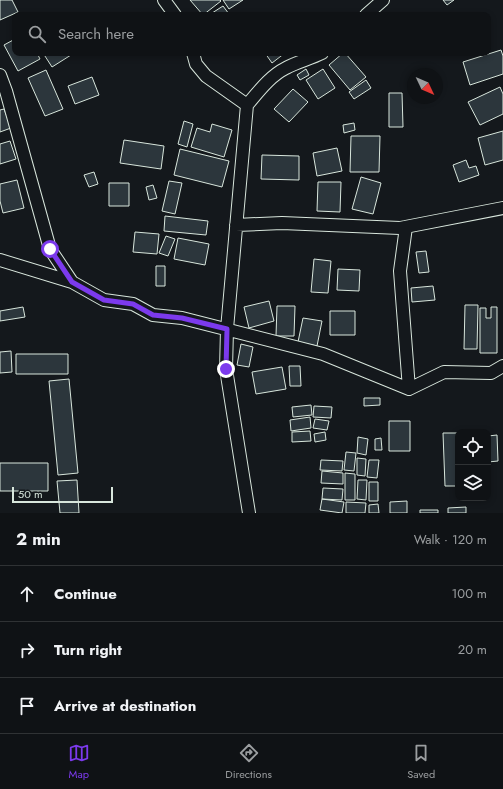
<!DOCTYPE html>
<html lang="en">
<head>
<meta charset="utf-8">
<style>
	body { margin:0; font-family:Jost,sans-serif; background:#181b1e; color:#f1f3f6 }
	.controls { position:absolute; right:12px; bottom:12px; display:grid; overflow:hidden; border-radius:8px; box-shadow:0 2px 6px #0003 }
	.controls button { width:36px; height:36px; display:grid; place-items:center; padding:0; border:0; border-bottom:1px solid #2f3234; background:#0f1215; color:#f1f3f6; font:20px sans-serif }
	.compass { position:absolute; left:407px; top:68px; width:36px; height:36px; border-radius:50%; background:#0f1215; box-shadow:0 2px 6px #0003; rotate:134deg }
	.scale { position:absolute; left:12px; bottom:10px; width:101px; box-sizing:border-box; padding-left:4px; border:2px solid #d8e6dc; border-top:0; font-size:11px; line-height:14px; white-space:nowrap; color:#d8e6dc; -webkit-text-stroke:3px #14181c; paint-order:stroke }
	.stop { position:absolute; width:12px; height:12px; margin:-9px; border:3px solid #7c3aed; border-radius:50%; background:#fff }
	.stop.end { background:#7c3aed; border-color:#fff; box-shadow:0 1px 4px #0008 }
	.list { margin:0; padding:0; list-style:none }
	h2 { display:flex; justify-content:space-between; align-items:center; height:52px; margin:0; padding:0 16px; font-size:17px }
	h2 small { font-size:13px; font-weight:400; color:#9b9ea0 }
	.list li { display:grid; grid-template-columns:26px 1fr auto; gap:12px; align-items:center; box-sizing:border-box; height:56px; padding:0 16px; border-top:1px solid #2f3234 }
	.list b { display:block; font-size:15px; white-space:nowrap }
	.list em { font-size:13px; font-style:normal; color:#9b9ea0 }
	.icon { flex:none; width:22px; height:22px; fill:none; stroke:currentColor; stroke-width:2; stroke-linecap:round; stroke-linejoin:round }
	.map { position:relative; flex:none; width:503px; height:513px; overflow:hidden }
	.search { position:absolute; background:#0f1215; box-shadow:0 2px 6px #0003; left:12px; right:12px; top:12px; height:44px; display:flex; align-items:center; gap:10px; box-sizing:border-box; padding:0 14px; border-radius:8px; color:#9b9ea0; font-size:15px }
	.sheet { height:220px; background:#0f1215 }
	nav { display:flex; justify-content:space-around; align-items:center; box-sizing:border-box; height:56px; border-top:1px solid #2f3234; background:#0f1215; font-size:11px; color:#9b9ea0 }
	nav a { display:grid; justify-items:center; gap:2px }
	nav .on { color:#7c3aed }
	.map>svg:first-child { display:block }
</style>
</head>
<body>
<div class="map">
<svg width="503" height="513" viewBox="0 0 503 513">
	<rect width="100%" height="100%" fill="#14181c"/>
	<path fill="#2c363c" stroke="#d8e6dc" d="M0,0H12L18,12L0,20Z
		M190,0H220L221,1L203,15Z
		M223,0H243L229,9Z
		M443,0H454L447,5Z
		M223,6L229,14L227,15H209Z
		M15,39V53H37L40,59L18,71L4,45Z
		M501,50L503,56V74L470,85L463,62Z
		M43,53H70L71,55L52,67Z
		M265,53H285L272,63Z
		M343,53H345L366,77L350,90L329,65Z
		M306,69L309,75L300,80L297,75Z
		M323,69L335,88L318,99L306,80Z
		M46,70L63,109L45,116L28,78Z
		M92,77L99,95L75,104L68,86Z
		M366,80L371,88L354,99L349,92Z
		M500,87L503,94V114L480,125L468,102Z
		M293,89L308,102L289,122L274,109Z
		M389,93H402L403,127H389Z
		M4,109L11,128L0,132V110Z
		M184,121L193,124L187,147L178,144Z
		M354,123L355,130L344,133L343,125Z
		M212,124L232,130L224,157L191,147L197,128L210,132Z
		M503,131V160L485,165L478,138Z
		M351,136H380L379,172H350Z
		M124,140L164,146L161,169L120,163Z
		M10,141L16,159L0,164V144Z
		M337,148L342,171L317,176L313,153Z
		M180,149L229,161L222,187L174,175Z
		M262,155L299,156V180L261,179Z
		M466,160L469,168L476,166L479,175L459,182L453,165Z
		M94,172L98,184L89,187L84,175Z
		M361,177L381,183L373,214L352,209Z
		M17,180L24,208L3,213L0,201V184Z
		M169,181L182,183L175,214L162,211Z
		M318,182H341L340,212L317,211Z
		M109,183H129V206H109Z
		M153,185L157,198L149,200L146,187Z
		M165,216L208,221L206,235L164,231Z
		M135,232L159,234L157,254L133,252Z
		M166,236L175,239L168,256L159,253Z
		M178,238L209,244L205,265L174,259Z
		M426,251L429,272L419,273L416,252Z
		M314,259L331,261L328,293L311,292Z
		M156,266H165V286H156Z
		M338,269L360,270L359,291L337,290Z
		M433,286L435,300L412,302L411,288Z
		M269,301L274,321L249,328L244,307Z
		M465,305H478L477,349H464Z
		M277,306H295L294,336H276Z
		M23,307L25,317L0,321V311Z
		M491,307H497V353H480V308H486V318H491Z
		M330,311H355V335H330Z
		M303,318L322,321L317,346L298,342Z
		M241,344L253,347L249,367L237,365Z
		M11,351L12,372L0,373V352Z
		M16,354H68V374H16Z
		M289,366H300L301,386H290Z
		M282,367L286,389L256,394L252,372Z
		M69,379L78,473L58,475L49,381Z
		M364,398H380V405L364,406Z
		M311,405L312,415L293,417L292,407Z
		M314,406L332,407L331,418L313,417Z
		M310,417L311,428L291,431L290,420Z
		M315,419L329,421L327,430L313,428Z
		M389,421H410V451H389Z
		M310,431L311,441L292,442V432Z
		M325,432L326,440L315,442L314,434Z
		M443,433H458V486H445Z
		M497,435L498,461L488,462V436Z
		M358,437L368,439L366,455L357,453Z
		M381,438L382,450H375V439Z
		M346,452L356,453L354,471L344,470Z
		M357,458L366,459L365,476L357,475Z
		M321,460L343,461L342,471L320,470Z
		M369,460H379L377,478L367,477Z
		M0,463H48V491H0Z
		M322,471L343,473V484L321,483Z
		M345,473L355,474V500H345Z
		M77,480L79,513H60L57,481Z
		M358,480H367L366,500L357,499Z
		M369,482H378V501H369Z
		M323,488L343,489L342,500L322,499Z
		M322,499L344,502L342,513L320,510Z
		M407,501V513H390V502Z
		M346,502L366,503L365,513H346Z
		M378,504L379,513H369V505Z
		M466,507V513H448V508Z
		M420,510H438V513H420Z"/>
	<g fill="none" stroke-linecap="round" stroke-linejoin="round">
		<g stroke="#d8e6dc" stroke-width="14">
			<path id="minor" d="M164,0L175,15
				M366,15L383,0
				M193,53L196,64L206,76L247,105
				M0,75L6,91L50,249L72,282L104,300L133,304L153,315L182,318L323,354L409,389L400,271L406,227
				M236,225L282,223L400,228L503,208
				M0,260L72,282
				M409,389L444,372L491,373L503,366
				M249,513L226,369L227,329L247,105C259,91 270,76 286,68C297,62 310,59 322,53"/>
		</g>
		<use href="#minor" stroke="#14181c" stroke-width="12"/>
	</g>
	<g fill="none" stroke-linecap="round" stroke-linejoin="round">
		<path stroke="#7c3aed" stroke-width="5" d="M50,249L72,282L104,300L133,304L153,315L182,318L227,329L226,369"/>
	</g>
</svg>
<div class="controls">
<button><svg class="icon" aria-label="locate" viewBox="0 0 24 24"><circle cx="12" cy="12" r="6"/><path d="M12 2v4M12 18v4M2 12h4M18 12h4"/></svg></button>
<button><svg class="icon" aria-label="layers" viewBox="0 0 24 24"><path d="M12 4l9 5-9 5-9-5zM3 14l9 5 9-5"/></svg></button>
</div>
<svg class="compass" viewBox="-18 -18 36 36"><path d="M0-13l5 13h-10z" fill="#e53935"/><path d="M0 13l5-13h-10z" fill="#9b9ea0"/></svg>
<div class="scale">50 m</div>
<div class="stop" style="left:50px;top:249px"></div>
<div class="stop end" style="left:226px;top:369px"></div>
<div class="search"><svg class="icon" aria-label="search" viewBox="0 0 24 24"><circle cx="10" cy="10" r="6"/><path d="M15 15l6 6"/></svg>Search here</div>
</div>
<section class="sheet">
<h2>2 min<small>Walk · 120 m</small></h2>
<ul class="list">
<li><svg class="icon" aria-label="ahead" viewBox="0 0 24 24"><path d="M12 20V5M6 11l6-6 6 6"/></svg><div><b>Continue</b></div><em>100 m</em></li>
<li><svg class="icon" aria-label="right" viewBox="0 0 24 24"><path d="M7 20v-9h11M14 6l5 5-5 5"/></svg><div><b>Turn right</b></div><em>20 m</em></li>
<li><svg class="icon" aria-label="arrive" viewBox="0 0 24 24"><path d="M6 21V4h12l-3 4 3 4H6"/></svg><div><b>Arrive at destination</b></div></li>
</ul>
</section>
<nav>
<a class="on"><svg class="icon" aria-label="map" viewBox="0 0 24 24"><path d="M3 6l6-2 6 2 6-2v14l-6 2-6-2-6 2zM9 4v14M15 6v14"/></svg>Map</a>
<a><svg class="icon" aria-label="directions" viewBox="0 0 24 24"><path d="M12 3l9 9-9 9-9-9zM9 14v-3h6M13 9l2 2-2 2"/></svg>Directions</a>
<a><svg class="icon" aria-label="saved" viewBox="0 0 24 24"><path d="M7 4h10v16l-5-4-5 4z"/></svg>Saved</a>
</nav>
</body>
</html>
